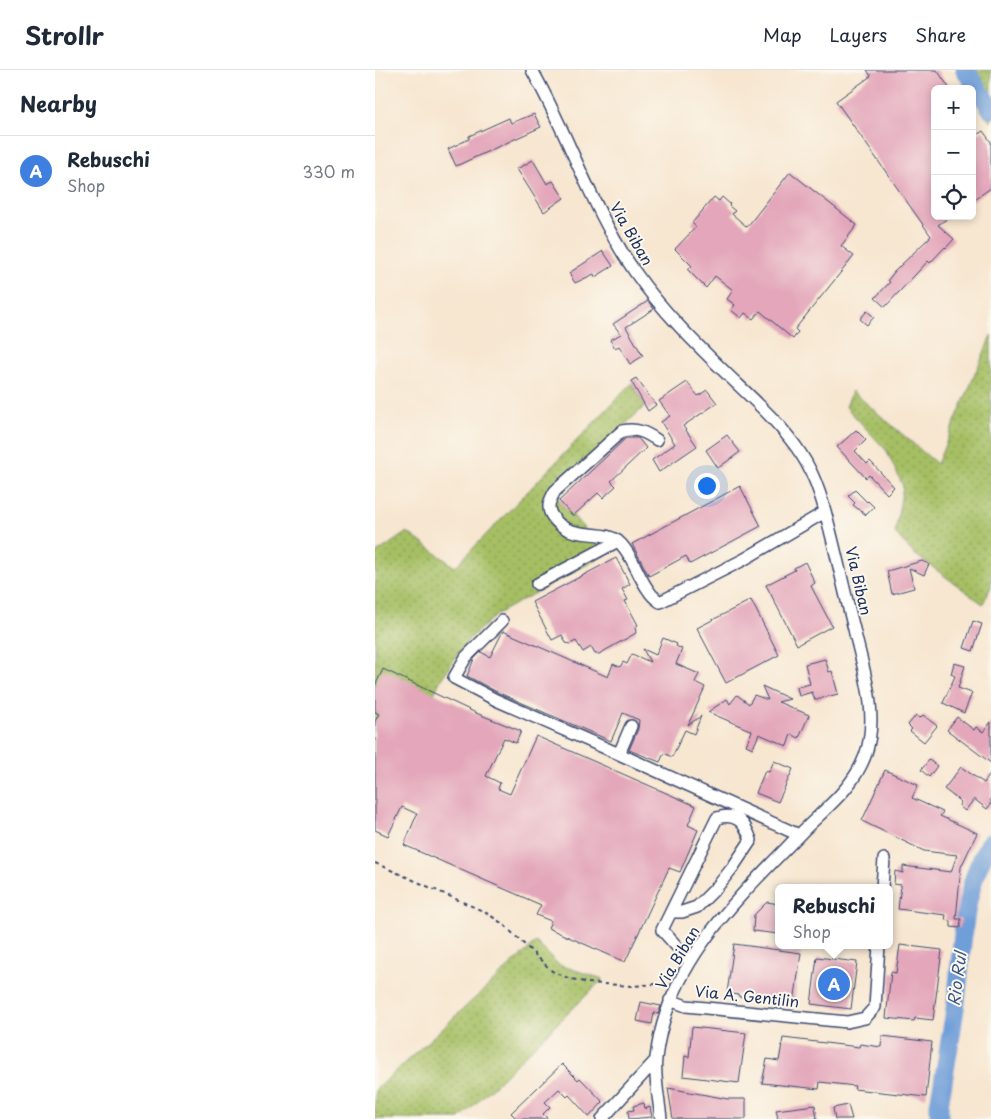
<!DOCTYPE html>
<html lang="en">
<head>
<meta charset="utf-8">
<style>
	body { margin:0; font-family:"Playpen Sans",sans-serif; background:#f2f2f3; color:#1f2937 }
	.controls { position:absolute; right:15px; top:15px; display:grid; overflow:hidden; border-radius:8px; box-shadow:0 2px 8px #0003 }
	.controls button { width:45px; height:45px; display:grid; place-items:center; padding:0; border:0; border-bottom:1px solid #e0e1e3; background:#fff; color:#1f2937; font:25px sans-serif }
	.you { position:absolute; left:331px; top:415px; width:18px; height:18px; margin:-12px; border:4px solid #fff; border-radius:50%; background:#1a73e8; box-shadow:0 0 0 8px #1a73e833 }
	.badge { display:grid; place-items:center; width:32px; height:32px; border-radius:50%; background:#7c3aed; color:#fff; font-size:16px; font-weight:700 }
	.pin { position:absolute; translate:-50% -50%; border:2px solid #fff; box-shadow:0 1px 5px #0006 }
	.popup { position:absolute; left:400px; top:814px; width:118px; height:65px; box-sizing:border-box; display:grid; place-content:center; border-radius:8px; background:#fff; filter:drop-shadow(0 1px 4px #0005); font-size:16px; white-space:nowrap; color:#747a83 }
	.popup b { font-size:19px; color:#1f2937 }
	.popup::after { content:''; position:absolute; left:50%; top:100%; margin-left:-10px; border:10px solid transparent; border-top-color:#fff }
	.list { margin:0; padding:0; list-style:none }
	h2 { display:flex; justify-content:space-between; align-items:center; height:65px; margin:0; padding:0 20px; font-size:21px }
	h2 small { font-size:16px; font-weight:400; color:#747a83 }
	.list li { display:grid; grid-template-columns:32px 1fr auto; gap:15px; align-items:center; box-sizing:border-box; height:70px; padding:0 20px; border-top:1px solid #e0e1e3 }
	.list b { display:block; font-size:19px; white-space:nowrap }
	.list p { margin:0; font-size:16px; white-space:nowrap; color:#747a83 }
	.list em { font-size:16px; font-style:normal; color:#747a83 }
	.icon { flex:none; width:28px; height:28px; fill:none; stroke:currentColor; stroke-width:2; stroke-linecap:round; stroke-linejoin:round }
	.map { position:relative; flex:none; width:616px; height:1049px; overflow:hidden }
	header { display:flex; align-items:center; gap:30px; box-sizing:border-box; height:70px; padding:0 25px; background:#fff; border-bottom:1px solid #e0e1e3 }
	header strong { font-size:24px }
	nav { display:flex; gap:28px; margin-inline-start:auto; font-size:18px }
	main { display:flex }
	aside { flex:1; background:#fff }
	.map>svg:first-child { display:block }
</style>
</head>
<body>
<header>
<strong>Strollr</strong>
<nav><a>Map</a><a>Layers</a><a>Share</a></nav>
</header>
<main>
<aside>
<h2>Nearby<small></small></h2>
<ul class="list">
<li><span class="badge" style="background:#3f7fe0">A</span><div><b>Rebuschi</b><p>Shop</p></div><em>330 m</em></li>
</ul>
</aside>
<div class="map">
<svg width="616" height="1049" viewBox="0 0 616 1049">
	<defs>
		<pattern id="grass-dots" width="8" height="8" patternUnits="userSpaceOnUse" patternTransform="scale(1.25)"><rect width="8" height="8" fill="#a6bf64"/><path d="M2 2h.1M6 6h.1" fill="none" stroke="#869c56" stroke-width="1.8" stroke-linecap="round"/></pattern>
	</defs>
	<rect width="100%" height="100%" fill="#fbf7ec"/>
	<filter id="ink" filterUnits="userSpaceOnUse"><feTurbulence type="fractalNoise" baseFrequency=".02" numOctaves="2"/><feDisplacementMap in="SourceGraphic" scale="10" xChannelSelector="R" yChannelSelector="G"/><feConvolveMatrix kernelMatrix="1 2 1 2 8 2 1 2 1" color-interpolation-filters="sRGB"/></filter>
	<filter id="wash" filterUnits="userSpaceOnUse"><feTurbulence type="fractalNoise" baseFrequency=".0096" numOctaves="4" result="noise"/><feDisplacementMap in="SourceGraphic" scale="20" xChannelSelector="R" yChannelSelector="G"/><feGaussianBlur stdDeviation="1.12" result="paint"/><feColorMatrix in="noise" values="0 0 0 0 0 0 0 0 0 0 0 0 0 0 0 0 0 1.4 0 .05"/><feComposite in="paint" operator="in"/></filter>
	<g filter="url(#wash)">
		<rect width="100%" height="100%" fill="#f7e6d0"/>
		<path fill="url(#grass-dots)" stroke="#607761" d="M581,0H616V52L597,24V19H593Z
			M616,266V517L608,534L538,483L520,463L528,416L511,380L471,337L477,321L562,394Z
			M257,313L270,336L178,422L231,484L122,544L94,569L66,609L0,752V484L32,462L80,497Z
			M161,872L184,895L228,909L85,1049H0V1020Z"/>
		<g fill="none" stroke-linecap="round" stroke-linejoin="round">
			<path stroke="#6f9ed8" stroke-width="19" d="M590,0L616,39
				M564,1049V1035C570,1001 576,967 581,932C588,879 586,818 616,772"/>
		</g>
		<g id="blocks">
			<path fill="#e3a6ba" d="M492,0H562L575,19H560V146H576L563,155L579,169L571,178L570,177L555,193L553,191L540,205L510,237L500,228L515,212L513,210L520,201L556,166L461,31L496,6Z
				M159,44L166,57L81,96L73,79L94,69V66L134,48L136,53Z
				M608,61L616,72V118L597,131V68Z
				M158,90L172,114L178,111L189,128L169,142L142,99Z
				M415,102L482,155L466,176L479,186L420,259L423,262L418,269L385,241L378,249L370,243L366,248L356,240L360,235L352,229L358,220L340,206L331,218L313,200L317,196L300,179L321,157L317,153L339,127L344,131L347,127L355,134L354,136L360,141L357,144L372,157Z
				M228,181L238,196L220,207L219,204L200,213L194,203Z
				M273,231L279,239L251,257L268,286L255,294L244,276L240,278L235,270L246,264L238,254Z
				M492,241L499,247L492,255L485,249Z
				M261,308L281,335L273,341L256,311Z
				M312,312L323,326L332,320L342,333L308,356L322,376L284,402L277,390L300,374L286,352L295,346L284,331Z
				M481,360L491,370L480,381L492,394L495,391L519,417L512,424L494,405L491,408L462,377Z
				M352,365L365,382L343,398L331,380Z
				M251,368H263L271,378L236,411L241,416L228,428L223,423L198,446L184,431Z
				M365,416L386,456L315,494L311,486L274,506L257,474Z
				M480,420L492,432L493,431L499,437L491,445L478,435L480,433L473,426Z
				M241,488L255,514L247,519L253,530L250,531L263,555L260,557L261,563L224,584H220L216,577L208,582L201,571L195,574L191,573L187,565L177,570L157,532Z
				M547,491L554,494L549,505L534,498L539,518L517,524L512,501Z
				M430,492L440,513L436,516L457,556L422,575L391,515L420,500L419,498Z
				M376,530L404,585L351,613L322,558Z
				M598,551L607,554L598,581L589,578Z
				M128,561L233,607L238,594L245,597L248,592L252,594L257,584L275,592L268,579L281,585L288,568L302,574L301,576L307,579L301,594L324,604L320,612L330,617L313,655L326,646L319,664L310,660L297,687L289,683L285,692L254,680L263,659L264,650L248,643L236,671L124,623L92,606L99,589L106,582L115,587Z
				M450,589L454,602L457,601L463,624L440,630L437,622L424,626L422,617L435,614L430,594Z
				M579,593L590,596L583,618L597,623L589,643L568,633L580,606L576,604Z
				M8,599L101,643L146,661L141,673L129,668L111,706L125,713L123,719L135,724L161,666L321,736L313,755L323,760L305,802L294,798L250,892L173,858L176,851L161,845L166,835L29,775L42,744L27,737L13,766L0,760V651L4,644L0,642V616Z
				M387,616L415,629L403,632L434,645L424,668L416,664L412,676L384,664L378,678L371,675L377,661L333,642L352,629L355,634L362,625L374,634L379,625L393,630Z
				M541,645L545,648L548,645L562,656L549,672L535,661L537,659L533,655Z
				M582,647L599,660L601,657L608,662L616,652V693L572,660Z
				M554,690L562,696L554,707L546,700Z
				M399,691L418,699L403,732L381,723L390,701L394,702Z
				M586,697L609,713L616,703V734L612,739L599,729L590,741L584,736L586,732L569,719Z
				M510,700L543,715L537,728L568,742L565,746L602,763L586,797L581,849H586L585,858L576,857V851L570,850L571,845L523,839L526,815L519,814L520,801L528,803V796L576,802L582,785L549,781L487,751Z
				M392,832L404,834V864L378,861L379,845Z
				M359,874L426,883L419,933L364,927V925L352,923Z
				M525,875L567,880L558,950L540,948L539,951L511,948L516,902L521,903Z
				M442,887L482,892L476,939L436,934Z
				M266,932L286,936L283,944L279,943L277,954L262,951Z
				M317,957L371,963L364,1013L308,1006L310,986L314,987Z
				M507,966L557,972L551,1027L479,1019L480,1016L445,1012L444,1019L387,1013L392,989L404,991L408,968L484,977L485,974L506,977Z
				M187,994L203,1010L205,1008L228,1032L214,1047L194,1025L192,1027L184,1019L170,1032L175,1037L168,1044L173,1049H142L136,1043Z
				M293,1018L353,1029H371V1049H298Z
				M269,1033L270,1039L275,1037L277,1047L254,1049L253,1041L259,1040L258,1036Z
				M440,1035L442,1049H403L401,1040Z
				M473,1035L477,1049H460L458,1038Z"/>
		</g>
	</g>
	<g filter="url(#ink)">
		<use href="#blocks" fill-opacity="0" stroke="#3c4a6f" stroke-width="1"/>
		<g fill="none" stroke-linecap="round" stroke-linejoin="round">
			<g stroke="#3c4a6f" stroke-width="14">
				<path id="minor" d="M157,0C194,66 217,140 260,202C287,241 322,275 355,307C380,331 407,355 426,384C442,408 449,436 456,464C464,496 471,528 479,559C488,599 505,645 490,686C478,718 452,737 428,761C365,826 292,892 281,988C279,1008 284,1029 286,1049
					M282,370C270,362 262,358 247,361L180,421C175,430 171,437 177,446C195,474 230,456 246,474C259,488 263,507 274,521C276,525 281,529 285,532L368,490L450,442
					M162,514L243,471
					M127,551L91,587L79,608L121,630L244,684
					M256,656L244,684L424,765
					M507,818L509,789
					M296,842H307L322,837L342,817L358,797L376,770C370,753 362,742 342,748L287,860L315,891
					M295,930L311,936L472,952L490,948L500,937L504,875
					M227,1049L281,990"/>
			</g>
			<path stroke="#3c4a6f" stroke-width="2" stroke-dasharray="4 4" stroke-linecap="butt" d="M0,793L110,842L128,854L177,901L193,908L213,913L258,916L292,913"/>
			<use href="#minor" stroke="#fff" stroke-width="11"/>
		</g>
	</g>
	<g text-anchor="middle" stroke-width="4" stroke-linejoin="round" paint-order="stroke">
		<g font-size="15" fill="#1b2f5e" stroke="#fbf7ec">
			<text transform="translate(256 164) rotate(60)" y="5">Via Biban</text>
			<text transform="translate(483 511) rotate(77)" y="5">Via Biban</text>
			<text transform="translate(303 888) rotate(-59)" y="5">Via Biban</text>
			<text transform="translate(372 927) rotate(6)" y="5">Via A. Gentilin</text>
		</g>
		<g font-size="16" font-style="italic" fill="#385689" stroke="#fbf7ec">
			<text transform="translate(582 909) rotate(-82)" y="6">Rio Rul</text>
		</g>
	</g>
</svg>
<div class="controls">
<button>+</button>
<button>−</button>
<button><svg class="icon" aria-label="locate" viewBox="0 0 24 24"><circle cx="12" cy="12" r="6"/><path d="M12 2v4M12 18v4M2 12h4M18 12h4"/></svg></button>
</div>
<div class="you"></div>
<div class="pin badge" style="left:459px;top:914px;background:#3f7fe0">A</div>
<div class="popup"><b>Rebuschi</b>Shop</div>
</div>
</main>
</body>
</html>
